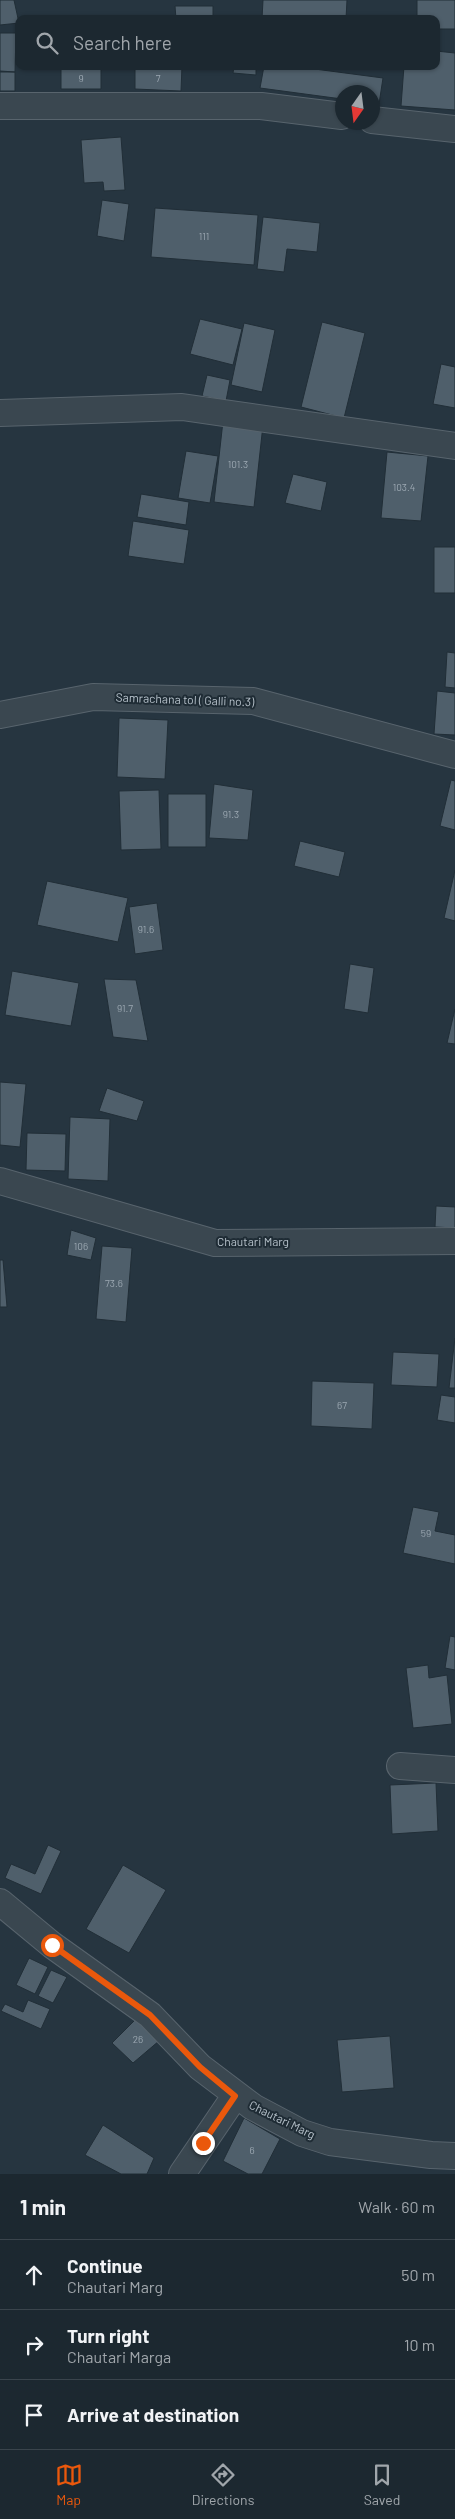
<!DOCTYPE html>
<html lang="en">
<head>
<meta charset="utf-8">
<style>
	body { margin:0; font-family:Barlow,sans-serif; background:#29343c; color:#f1f3f6 }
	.compass { position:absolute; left:335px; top:85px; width:45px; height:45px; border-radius:50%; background:#1c2830; box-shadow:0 1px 4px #0004; rotate:194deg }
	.stop { position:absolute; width:15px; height:15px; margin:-11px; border:4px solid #ea580c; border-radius:50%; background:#fff }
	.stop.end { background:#ea580c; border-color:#fff; box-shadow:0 1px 5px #0008 }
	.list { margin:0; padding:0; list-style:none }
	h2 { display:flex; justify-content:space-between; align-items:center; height:65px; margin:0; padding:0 20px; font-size:21px }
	h2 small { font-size:16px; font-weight:400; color:#a0a6ab }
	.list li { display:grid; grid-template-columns:32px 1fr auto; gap:15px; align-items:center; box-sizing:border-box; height:70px; padding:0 20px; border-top:1px solid #3a444c }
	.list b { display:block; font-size:19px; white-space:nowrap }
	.list p { margin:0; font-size:16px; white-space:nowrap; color:#a0a6ab }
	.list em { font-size:16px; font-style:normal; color:#a0a6ab }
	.icon { flex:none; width:28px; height:28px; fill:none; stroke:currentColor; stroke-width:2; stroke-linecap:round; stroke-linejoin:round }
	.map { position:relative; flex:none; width:455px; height:2174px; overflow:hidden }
	.search { position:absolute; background:#1c2830; box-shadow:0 1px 4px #0004; left:15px; right:15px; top:15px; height:55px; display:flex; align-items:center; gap:12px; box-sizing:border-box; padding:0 18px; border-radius:10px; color:#a0a6ab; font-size:19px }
	.sheet { height:275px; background:#1c2830 }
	nav { display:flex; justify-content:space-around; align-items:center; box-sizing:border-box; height:70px; border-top:1px solid #3a444c; background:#1c2830; font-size:14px; color:#a0a6ab }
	nav a { display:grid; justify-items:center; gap:2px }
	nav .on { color:#ea580c }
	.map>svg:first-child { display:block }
</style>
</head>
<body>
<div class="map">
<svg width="455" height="2174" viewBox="0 0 455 2174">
	<rect width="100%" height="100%" fill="#263540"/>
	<path fill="#4f5f6b" stroke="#212e37" d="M0,0H14L19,23L0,25Z
		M263,0H347L346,19H262Z
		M417,0H455V29H436V19H417Z
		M175,6H213V19H176Z
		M237,16L259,18V19H237Z
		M0,33H16L15,72L0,71Z
		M436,51L455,53V110L401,106L404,66H436Z
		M61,66H101V89H61Z
		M135,66H182L181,91L135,89Z
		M234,66H256V75L233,73Z
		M264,66H292L383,78L379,104L372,103V92H342V99L260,88Z
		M0,72H15V91H0Z
		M121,137L125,190L104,191L103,182L84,183L81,140Z
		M102,200L129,204L124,241L97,236Z
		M155,208L258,215L254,265L151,257Z
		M263,217L320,223L317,252L287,249L284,272L257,269Z
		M200,319L242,329L233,365L190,354Z
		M322,322L365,333L344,418L301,407Z
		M244,323L275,330L262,392L231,385Z
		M441,364L455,367V408L433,404Z
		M207,375L230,380L226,401L202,396Z
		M223,421L263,425L254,507L214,502Z
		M186,451L218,456L210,503L178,498Z
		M387,452L428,456L421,521L381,518Z
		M293,474L327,482L321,511L285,503Z
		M141,494L189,502L186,525L137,517Z
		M133,521L189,530L184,564L128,556Z
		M434,547H455V593H434Z
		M447,652L455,653V688L445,687Z
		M437,691L455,693V735L434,734Z
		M119,718L168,720L165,779L117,777Z
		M451,780L455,781V830L440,826Z
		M214,784L253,790L248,840L209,838Z
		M159,790L161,849L121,850L119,791Z
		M168,794H206V847H168Z
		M300,841L345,852L339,877L294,866Z
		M455,870V921L444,918Z
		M47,881L128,898L118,942L37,925Z
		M157,903L163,950L135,954L129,907Z
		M350,964L374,968L368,1013L344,1009Z
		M12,971L79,983L71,1026L5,1015Z
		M104,979L136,980L148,1041L113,1037Z
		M455,1009V1044L447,1043Z
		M0,1082L26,1084L20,1147L0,1145Z
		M107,1088L144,1101L137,1121L99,1111Z
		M70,1117L110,1119L108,1181L68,1179Z
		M27,1133L66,1134L65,1171L26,1170Z
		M436,1206L455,1207V1228L435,1227Z
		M71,1230L96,1238L91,1260L67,1255Z
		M102,1246L132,1248L126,1322L96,1319Z
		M0,1260H3L7,1307H0Z
		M455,1338V1388H449Z
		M393,1352L439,1354L437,1387L391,1385Z
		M312,1381L374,1383L372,1429L311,1426Z
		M441,1395L455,1397V1423L437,1420Z
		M413,1507L439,1512L435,1531L455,1535V1564L403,1553Z
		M450,1636L455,1637V1670L445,1668Z
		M428,1665L429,1678L447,1675L452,1724L413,1728L406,1668Z
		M436,1783L438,1831L392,1834L390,1785Z
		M48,1845L61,1851L41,1894L5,1878L11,1864L35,1874Z
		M123,1865L166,1890L129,1953L86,1929Z
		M29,1958L48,1967L35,1994L16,1985Z
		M51,1970L67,1977L53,2003L38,1996Z
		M28,2000L50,2009L41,2029L1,2011L5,2004L23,2012Z
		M142,2013L166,2035L133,2063L112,2043Z
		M390,2036L394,2088L342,2092L337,2040Z
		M244,2118L280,2139L262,2174H248L223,2161Z
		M103,2125L154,2158L147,2174H121L85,2155Z"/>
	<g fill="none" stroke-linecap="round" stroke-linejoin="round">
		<g stroke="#58646d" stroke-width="28">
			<path id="street" d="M0,106H261L342,116
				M372,120L455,129
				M0,413L182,407L455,446
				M0,715L93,697L253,701L455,755
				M0,1181L215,1243L455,1241
				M400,1766L455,1770
				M0,1902L52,1945L150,2015L200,2067L253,2107L302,2133L330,2142L431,2155L455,2156
				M182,2174L235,2096"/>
		</g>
		<use href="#street" stroke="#3a4750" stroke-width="26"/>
	</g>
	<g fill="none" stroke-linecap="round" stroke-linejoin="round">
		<path stroke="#ea580c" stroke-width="6" d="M52,1945L150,2015L200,2067L235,2096L203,2143"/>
	</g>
	<g text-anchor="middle" stroke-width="4" stroke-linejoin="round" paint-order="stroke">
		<g font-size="10" fill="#9ca8b2">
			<text x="81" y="82">9</text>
			<text x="158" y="82">7</text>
			<text x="204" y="240">111</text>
			<text x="238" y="468">101.3</text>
			<text x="404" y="491">103.4</text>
			<text x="231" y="818">91.3</text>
			<text x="146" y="933">91.6</text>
			<text x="125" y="1012">91.7</text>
			<text x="81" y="1250">106</text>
			<text x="114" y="1287">73.6</text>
			<text x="342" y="1409">67</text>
			<text x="426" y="1537">59</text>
			<text x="138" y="2043">26</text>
			<text x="252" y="2154">6</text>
		</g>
		<g font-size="12" fill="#b6c1ca" stroke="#1f2c35">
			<text transform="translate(185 700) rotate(2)" y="4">Samrachana tol ( Galli no.3)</text>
			<text x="253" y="1246">Chautari Marg</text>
			<text transform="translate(282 2120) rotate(26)" y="4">Chautari Marg</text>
		</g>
	</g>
</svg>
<svg class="compass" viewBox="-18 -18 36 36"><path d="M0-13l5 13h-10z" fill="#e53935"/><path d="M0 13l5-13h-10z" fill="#a0a6ab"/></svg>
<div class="stop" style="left:52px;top:1945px"></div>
<div class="stop end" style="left:203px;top:2143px"></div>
<div class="search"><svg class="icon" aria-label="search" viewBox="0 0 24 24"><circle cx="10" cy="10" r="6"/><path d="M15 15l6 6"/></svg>Search here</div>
</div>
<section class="sheet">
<h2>1 min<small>Walk · 60 m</small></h2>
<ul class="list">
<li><svg class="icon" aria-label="ahead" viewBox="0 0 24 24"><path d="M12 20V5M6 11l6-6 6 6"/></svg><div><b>Continue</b><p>Chautari Marg</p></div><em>50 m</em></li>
<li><svg class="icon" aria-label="right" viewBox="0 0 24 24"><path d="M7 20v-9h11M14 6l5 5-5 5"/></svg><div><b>Turn right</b><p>Chautari Marga</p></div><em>10 m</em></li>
<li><svg class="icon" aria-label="arrive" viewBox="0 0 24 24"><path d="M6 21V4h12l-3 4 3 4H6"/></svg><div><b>Arrive at destination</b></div></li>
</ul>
</section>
<nav>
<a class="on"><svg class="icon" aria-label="map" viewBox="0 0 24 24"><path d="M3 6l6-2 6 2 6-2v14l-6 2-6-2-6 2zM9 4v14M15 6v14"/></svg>Map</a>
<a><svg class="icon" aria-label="directions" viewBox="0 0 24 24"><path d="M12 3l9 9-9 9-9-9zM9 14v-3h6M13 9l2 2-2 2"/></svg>Directions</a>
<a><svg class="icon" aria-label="saved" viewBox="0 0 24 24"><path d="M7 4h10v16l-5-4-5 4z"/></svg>Saved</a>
</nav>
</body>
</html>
